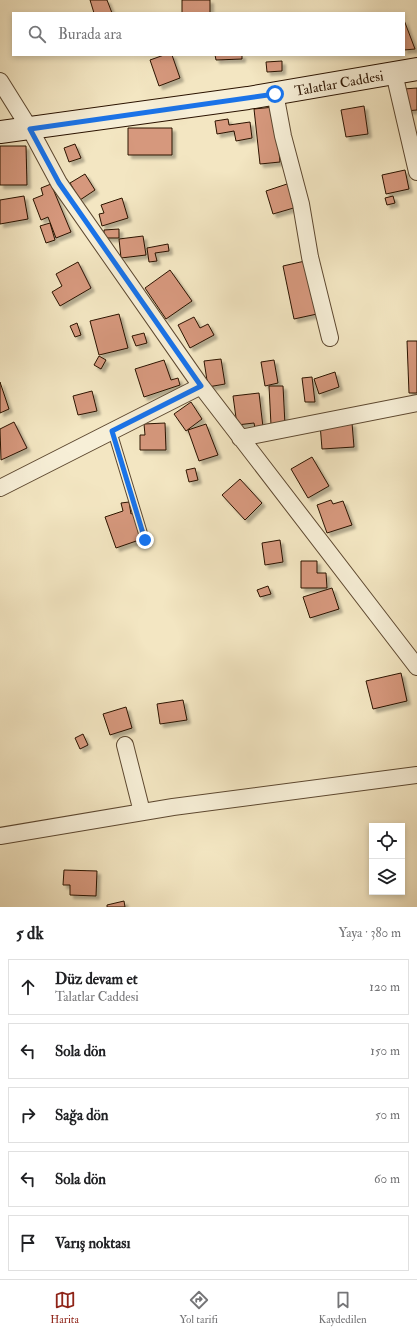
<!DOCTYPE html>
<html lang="tr">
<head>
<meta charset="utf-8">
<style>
	body { margin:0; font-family:"IM FELL Double Pica",serif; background:#f2f2f2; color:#202124 }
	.controls { position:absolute; right:12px; bottom:12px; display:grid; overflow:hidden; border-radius:0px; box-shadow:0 2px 6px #0003 }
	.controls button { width:36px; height:36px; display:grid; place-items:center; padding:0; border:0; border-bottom:1px solid #e0e0e0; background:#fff; color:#202124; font:20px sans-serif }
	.stop { position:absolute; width:12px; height:12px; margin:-9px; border:3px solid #1a73e8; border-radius:50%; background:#fff }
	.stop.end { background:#1a73e8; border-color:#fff; box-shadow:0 1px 4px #0008 }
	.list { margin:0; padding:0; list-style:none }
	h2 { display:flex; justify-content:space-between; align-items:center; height:52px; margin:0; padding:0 16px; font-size:17px }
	h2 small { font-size:13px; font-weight:400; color:#757577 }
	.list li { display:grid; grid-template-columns:26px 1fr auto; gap:12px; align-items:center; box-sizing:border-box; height:56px; margin:0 8px 8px; padding:0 8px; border:1px solid #e0e0e0; border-radius:0px }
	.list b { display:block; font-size:15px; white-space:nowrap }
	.list p { margin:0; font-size:13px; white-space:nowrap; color:#757577 }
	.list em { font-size:13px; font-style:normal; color:#757577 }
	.icon { flex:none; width:22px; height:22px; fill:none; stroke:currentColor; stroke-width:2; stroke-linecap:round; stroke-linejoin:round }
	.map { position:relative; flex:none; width:417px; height:907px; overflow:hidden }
	.search { position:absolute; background:#fff; box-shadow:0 2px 6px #0003; left:12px; right:12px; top:12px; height:44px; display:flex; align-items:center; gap:10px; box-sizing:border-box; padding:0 14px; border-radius:0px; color:#757577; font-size:15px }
	.sheet { height:372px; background:#fff }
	nav { display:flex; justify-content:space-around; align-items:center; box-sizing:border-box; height:56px; border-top:1px solid #e0e0e0; background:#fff; font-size:11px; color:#757577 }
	nav a { display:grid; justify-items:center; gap:2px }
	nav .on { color:#8f2418 }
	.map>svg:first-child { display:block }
</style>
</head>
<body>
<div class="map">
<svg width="417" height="907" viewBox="0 0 417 907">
	<defs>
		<filter id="shadow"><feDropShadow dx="3.5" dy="3.5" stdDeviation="1" flood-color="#0004"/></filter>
	</defs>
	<rect width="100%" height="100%" fill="#f3e6c2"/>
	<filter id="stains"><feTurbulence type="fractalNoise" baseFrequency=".005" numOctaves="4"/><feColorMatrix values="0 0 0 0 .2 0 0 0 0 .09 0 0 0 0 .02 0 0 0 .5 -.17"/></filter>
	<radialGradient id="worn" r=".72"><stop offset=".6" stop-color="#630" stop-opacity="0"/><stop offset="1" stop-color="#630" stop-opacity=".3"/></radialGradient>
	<path fill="#d6987d" stroke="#2b1300" filter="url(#shadow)" d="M90,0H107L112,13H94Z
		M182,0H210V13H182Z
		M404,20L415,49L404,50Z
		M164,55H172L180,78L159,86L150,60Z
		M215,55H242V59L216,60Z
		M282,61V71L267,72L266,62Z
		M417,88V110L405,111L404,89Z
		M364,106L368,134L346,137L341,110Z
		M274,107L280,162L260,164L254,109Z
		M228,119L229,125L250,122L252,138L236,141L234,131L217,134L215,121Z
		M128,128H172V155H128Z
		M75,144L81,158L69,162L64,148Z
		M0,146H26L27,185H0Z
		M405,170L409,189L386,194L382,175Z
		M85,174L95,190L80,200L70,183Z
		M290,183L297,207L273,214L266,191Z
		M51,184L71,232L56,238L48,217L41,220L33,199L43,195L41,188Z
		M24,196L28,219L0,224V200Z
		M393,196L395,203L387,205L385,198Z
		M122,198L128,218L102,226L99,214L104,213L101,205Z
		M50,223L55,240L46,243L40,226Z
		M119,229V238H104V230Z
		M143,236L146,255L121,258L119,239Z
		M168,244L169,251L155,253L157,261L149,262L147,248Z
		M305,261L317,314L294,319L283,266Z
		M78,262L91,288L60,306L52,292L62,286L56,274Z
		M170,270L192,301L166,319L145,288Z
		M119,314L128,348L99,355L90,321Z
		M194,317L200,328L208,324L214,335L190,348L178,325Z
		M77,323L81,335L75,337L70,326Z
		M144,333L147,343L136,346L132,336Z
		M407,341H417V393H409Z
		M99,356L106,360L101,369L94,365Z
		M221,359L225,384L208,387L204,361Z
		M164,360L171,380L178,378L180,385L144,397L135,369Z
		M274,360L278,383L265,386L261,362Z
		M335,372L339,387L319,394L314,379Z
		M312,377L315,402H305L302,378Z
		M0,382L9,409L0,413Z
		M269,386H283L285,425H271Z
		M92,391L97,411L78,415L73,396Z
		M259,393L263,427L255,428L254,423L237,425L233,396Z
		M191,402L202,419L186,431L174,414Z
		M14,422L27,448L1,460L0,429Z
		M165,423L166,450H140V435H145L144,424Z
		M352,423L354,447L322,449L320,424Z
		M206,424L218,455L199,461L188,430Z
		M312,457L329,486L308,498L291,469Z
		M195,468L198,480L189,482L186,470Z
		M240,479L262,503L245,520L222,495Z
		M331,500L333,504L343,501L352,525L327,533L317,505Z
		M129,502L131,514L133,513L142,539L116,548L105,517L123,511L121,503Z
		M280,540L283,562L265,565L262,543Z
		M301,561H317V573H326L327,588H301Z
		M268,586L271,594L260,597L257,590Z
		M332,588L339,609L310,618L303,597Z
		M401,673L407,701L373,709L366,681Z
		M183,700L187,720L160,724L157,704Z
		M126,707L132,728L110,735L103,714Z
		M83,734L88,745L80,749L75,738Z
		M64,870L97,871L96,896L70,895V885H63Z
		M124,901L125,907H107V905Z"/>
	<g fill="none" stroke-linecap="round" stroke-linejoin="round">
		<g stroke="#5d4830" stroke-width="10">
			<path id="lane" d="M112,431L145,540"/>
		</g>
		<g stroke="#5d4830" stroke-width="18">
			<path id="street" d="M394,73L417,172
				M0,81L30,129L59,183L201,386L417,667
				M275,93L283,136L301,204L310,257L330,338
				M240,438L417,403
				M0,488L201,386
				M125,745L142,812
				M0,836L173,807L417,775"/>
		</g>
		<g stroke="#2b1300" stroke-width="24">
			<path id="secondary" d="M0,132L248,98L417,69"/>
		</g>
		<use href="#lane" stroke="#f7efd7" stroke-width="8"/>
		<use href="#street" stroke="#f7efd7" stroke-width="16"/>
		<use href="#secondary" stroke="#f7efd7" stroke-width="22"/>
	</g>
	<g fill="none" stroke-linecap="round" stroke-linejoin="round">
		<path stroke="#1a73e8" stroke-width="5" d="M145,540L112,431L201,386L59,183L30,129L275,94"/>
	</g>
	<g text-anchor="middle" stroke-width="3" stroke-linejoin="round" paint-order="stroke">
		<g font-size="14" fill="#2b1300" stroke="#f7efd7">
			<text transform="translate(339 83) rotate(-10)" y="5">Talatlar Caddesi</text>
		</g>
	</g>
	<rect width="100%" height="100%" filter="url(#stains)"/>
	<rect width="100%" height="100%" fill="url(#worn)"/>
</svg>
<div class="controls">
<button><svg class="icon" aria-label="locate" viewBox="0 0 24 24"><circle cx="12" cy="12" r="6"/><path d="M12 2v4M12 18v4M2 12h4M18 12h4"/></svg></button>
<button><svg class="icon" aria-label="layers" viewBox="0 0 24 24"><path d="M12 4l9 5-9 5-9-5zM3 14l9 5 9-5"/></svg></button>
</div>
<div class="stop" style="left:275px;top:94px"></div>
<div class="stop end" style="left:145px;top:540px"></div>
<div class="search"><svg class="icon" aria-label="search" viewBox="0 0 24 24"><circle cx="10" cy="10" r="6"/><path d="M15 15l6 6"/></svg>Burada ara</div>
</div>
<section class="sheet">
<h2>5 dk<small>Yaya · 380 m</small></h2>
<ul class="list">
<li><svg class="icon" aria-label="ahead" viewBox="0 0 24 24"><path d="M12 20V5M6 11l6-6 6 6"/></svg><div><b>Düz devam et</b><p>Talatlar Caddesi</p></div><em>120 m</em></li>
<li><svg class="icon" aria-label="left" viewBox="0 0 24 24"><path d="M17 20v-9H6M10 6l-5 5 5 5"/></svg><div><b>Sola dön</b></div><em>150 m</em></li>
<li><svg class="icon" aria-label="right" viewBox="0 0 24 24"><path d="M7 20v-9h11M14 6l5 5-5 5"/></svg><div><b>Sağa dön</b></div><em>50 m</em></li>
<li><svg class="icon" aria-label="left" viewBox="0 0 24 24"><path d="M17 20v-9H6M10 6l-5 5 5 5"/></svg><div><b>Sola dön</b></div><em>60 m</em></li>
<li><svg class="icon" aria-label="arrive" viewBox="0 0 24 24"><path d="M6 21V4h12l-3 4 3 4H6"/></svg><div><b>Varış noktası</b></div></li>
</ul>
</section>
<nav>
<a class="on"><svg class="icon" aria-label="map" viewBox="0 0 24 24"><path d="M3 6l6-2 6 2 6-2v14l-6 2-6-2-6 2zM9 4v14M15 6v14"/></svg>Harita</a>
<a><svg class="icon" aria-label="directions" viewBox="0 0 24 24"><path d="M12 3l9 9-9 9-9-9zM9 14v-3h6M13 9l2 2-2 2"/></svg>Yol tarifi</a>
<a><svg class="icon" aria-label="saved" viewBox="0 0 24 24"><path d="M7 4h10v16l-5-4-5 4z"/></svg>Kaydedilen</a>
</nav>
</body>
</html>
